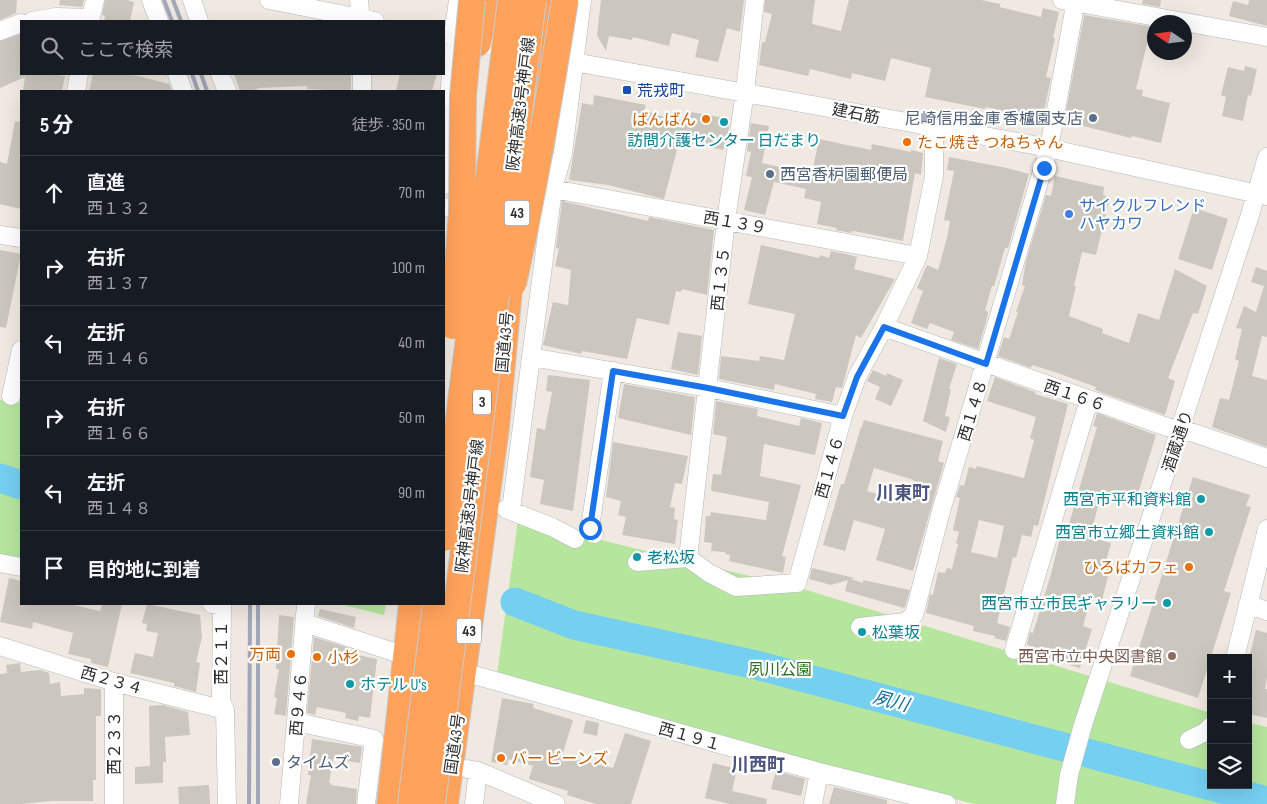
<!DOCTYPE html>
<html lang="ja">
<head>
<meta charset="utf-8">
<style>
	body { margin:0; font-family:"Sofia Sans Condensed","Noto Sans JP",sans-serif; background:#20242c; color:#f1f3f6 }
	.controls { position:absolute; right:15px; bottom:15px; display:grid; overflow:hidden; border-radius:0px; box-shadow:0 5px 20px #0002 }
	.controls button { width:45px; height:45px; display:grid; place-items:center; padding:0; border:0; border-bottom:1px solid #363941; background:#171b24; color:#f1f3f6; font:25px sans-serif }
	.compass { position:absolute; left:1147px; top:15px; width:45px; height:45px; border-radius:50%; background:#171b24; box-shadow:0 5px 20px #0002; rotate:283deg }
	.stop { position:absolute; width:15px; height:15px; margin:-11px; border:4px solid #1a73e8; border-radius:50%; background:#fff }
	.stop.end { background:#1a73e8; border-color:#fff; box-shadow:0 1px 5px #0008 }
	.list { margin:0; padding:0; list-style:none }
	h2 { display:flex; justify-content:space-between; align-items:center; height:65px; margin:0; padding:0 20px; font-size:21px }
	h2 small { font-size:16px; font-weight:400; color:#9ea1a6 }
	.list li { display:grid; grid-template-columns:32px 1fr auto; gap:15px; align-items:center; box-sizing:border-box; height:75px; padding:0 20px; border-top:1px solid #363941 }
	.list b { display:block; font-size:19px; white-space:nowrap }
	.list p { margin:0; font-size:16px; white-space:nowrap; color:#9ea1a6 }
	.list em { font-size:16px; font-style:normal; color:#9ea1a6 }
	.icon { flex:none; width:28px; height:28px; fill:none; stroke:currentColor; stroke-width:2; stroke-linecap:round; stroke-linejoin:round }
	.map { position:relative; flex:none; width:1267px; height:804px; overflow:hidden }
	.search { position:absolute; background:#171b24; box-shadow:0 5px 20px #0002; left:20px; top:20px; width:425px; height:55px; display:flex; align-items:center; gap:12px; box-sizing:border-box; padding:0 18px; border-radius:0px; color:#9ea1a6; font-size:19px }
	.panel { position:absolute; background:#171b24; box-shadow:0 5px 20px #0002; left:20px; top:90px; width:425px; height:515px; border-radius:0px }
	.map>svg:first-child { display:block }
</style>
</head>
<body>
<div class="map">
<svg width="1267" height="804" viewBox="0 0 1267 804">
	<rect width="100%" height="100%" fill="#efe9e1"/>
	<path fill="#b6e59e" d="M0,400L21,403V563L0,559Z
		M518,520L803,589L1211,713V785H1248V723L1267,727V804H975L782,756L535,690L522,679L497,675Z
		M340,604H386L384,615Z"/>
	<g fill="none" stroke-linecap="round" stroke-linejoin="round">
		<path stroke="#75cff0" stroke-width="29" d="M0,478L21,485
			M515,602L574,625L756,665L1267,801"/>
	</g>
	<path fill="#cbc7bf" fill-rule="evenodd" d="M0,0H17L16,13L0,20Z
		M60,0H84L82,7L59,5Z
		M105,0H127L134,2L130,21H104L105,16L102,15Z
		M601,0H744L740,32L727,28L718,62L695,57L699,40L672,33L669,46L633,37L632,40L609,36L606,51L597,35Z
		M765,0H815L812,24L841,31L849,0H981L1000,4V7L1041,17L1043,8L1059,12L1053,38H1055L1046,77L1051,78L1042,121L986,107L985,109L925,97L931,68L891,58L885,81L852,73L851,79L810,69L808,76L759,65L762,42H765L772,14L764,12Z
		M1143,0H1161L1160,7L1142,4Z
		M1249,0H1267V26L1229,16L1233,1L1248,5Z
		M1084,15L1154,27L1151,45L1147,44L1136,89L1143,90L1142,96L1170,103L1161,143L1132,136L1131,138L1067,122L1065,117Z
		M21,34V74H51L65,76L62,91H23L25,77L0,88V41Z
		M1245,66L1257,69L1251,96L1248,95L1243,121L1222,116L1226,97L1221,95L1228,67L1244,71Z
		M93,74H123L138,76L169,84L172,91H89Z
		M234,74H351V91L307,89V86L259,88L252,91H240Z
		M400,74H437L432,91H396Z
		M594,95L646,105L644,111L653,113V114L689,123L691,112L730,119L726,148L724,147L723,150L684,142L682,147L678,146L664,199L608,185L569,180L582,103L593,105Z
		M15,121L21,122V209L0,204V162L7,164Z
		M751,123L769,126L762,163L810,174L812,173L819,139L871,150L872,144L911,152V150L923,153L921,175L915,173L903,241L859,232L852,231L851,233L836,230L837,228L817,224L821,202L804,198L806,189L774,182L765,215L744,210L752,177L746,176L751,152L747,151Z
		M949,157L1007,168L1029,174L1008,248H1005L994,286H992L985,310L988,312L986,322L978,349L951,340L954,332L930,323L927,329L911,323L923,291L917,288L927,265L938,270L947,238L950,221L944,220L954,171L947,170Z
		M1055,176L1104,187L1103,195L1110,197L1096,255L1082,252L1074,286H1076L1069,316L1103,329L1102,333L1129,343L1138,313L1159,320L1175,269L1207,286L1198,314L1193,313L1168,378L1175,381L1165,415L1103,393L1095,390L1096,387L1055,372L1032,365L1031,368L998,356L1004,337L1009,339L1018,312H1016L1025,286L1022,285L1026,261L1046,195L1051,196Z
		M562,201L648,221L649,217L714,230L707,295L682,289L681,292L676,291L669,325L637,318L627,359L582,351L581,354L543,345L553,302L568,305L571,270L555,266L559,249L556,248Z
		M1194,208L1228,219L1212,270L1178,259Z
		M761,245L819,258L820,255L829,258L831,251L846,254L857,257L854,269L895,279L861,338L856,335L843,384L842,388L836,387L832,402L815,399L816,394L775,384L774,390L719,379L721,356L759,361L760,356L784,360L795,314L748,304Z
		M0,250L21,254L6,328L0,327Z
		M1256,267L1267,271V337L1262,336L1252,376L1267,380V447L1212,427L1220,398L1229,400L1239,361L1235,359L1242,329L1236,328L1244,306L1256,312L1264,286L1251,282Z
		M678,332L702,336L698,375L671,369Z
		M939,358L957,364L949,389H951L945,416L950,417L946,432L923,421Z
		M873,370L886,376L887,373L903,380L891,406L875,399L880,387L867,381Z
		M548,375L590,380L573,511L540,504L544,480L530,477L537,428L545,430L552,392L546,391Z
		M995,377L1035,392V394L1068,404L1038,526L1034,525L1031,537L1022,535L1016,558L1013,557L997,623L1010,627L1006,641L995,638V636L973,631L974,626L926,613L930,594L933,595L938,572L945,573L947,568L952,569L958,544L956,543L959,532L953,530L960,498L956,497L960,485L964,486L969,467L976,469L977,466L1024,478L1034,440L1030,438L1036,417L987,401ZM979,520L1004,526L997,558L971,552Z
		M624,384L695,397L691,435L618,418Z
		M716,401L758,409L757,416L799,426L801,418L822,423L815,455L764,444L760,476L801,485L782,556L786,557L783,573L729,561L730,555L725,554V552L711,551L712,543L704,542L706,516H710L711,512L766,520L769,502L712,491L711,489L713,474L721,475L727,437L713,434Z
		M1097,413L1156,435L1135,503L1101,495L1090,537L1111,543L1104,568L1110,569L1102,600L1091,597L1083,626L1092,629L1080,668L1038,656L1040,649L1027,645L1030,632L1033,633L1051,574L1062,530L1067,531L1097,427L1093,426Z
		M864,420L943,441L938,461L944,463L913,571L876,560L885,529L854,520L845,551L823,545L841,484H844L861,427H862ZM874,468L914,480L907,503L867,491Z
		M613,442L688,456L682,484L675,483L670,507L675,508L674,519L678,520L675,544L622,535L626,517L618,515L621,501L606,497Z
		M1193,477L1250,495L1246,506L1251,507L1224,591L1231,593L1198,698L1130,676Z
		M812,568L855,578L851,579L863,583V580L910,590L905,607L904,608L845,591L848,580L831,585L809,579Z
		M9,578L21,581V604H69L100,611L102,604H122L108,667L91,663V659L68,654L73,633L33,622L32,629L0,622Z
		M147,604L200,615L202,637L196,662L200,663L196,692L174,686V683L130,673L135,653L153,657L158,633L146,631L147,624L142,623Z
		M320,609L356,617L354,628L318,616Z
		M279,615L294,617L286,716L274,714L277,698L274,697L279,669H276Z
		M1256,630L1267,633V678L1265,689H1267V718L1248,714V662Z
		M314,637L349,648L348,653L377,659L370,718L359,716L358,721L345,718L346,713L317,707L315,715L307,713Z
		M20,663L21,672L40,670L49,673L50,684L60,682L61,696L84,694V688L101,689V716H96V780H93V801H52L21,804H0V674L7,673L6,665Z
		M502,698L534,704L533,708L573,720L562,756L613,768L625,733L651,741L631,804H596L567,795L568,791L529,779L533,766L508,759L507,765L491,762Z
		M163,705L188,712L190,735L165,737L166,762H163V783L135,784V767L150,766L149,706Z
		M586,720L599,723L597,736L583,733Z
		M312,739L362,747L360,763L333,759L329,783H331V785L357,789L356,804H306L311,775H308Z
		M713,763L737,769L732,791L767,799L766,804H730L705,798Z
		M776,771L805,779L801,796L771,789Z
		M209,785L210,804H179L178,787Z
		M834,787L887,800V804H829Z"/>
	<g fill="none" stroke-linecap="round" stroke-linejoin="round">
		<g stroke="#b4b7c1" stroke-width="19">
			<path id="minor" d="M151,0L159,21
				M192,0L199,21
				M269,0L375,21
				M359,0L361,21
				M1062,0L1267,37
				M32,21L56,17L91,18
				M90,21L95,0
				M0,31L21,23
				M444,35L516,51
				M546,57L1034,145L1267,196
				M177,74L183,91
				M220,74L227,91
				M76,91L79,74
				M362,91V74
				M444,185L453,37L458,0
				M553,189L918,256
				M444,207L473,211
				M0,235L21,238
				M884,327L1167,427L1194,433L1267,458
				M531,357L708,388L843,416
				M11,396L21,350
				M506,509L552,527L575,539
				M511,510L553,189L563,153L582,0
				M594,534L590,528L613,371
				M688,558L709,573L736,587L797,583L843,416L857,377L884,327L918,256L934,176V128
				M688,558L726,220L745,92L755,0
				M637,562L688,558
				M0,563L21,567
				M212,604L222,606L221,701L225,710L227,804
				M1248,604L1267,611
				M305,623L406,656
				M860,627L905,622L914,615L941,511L1049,148L1076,0
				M0,646L114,682L225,710
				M1014,650L1089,400
				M1235,658L1267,529
				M463,672L819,772L947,804
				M297,722L374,739L366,804
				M1189,740L1205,732L1211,726
				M467,769L478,771L556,804
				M114,804V682
				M289,804L306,604
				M474,804L478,771
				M813,804L819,772
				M1065,804L1069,775L1083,725L1249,218L1267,157"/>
		</g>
		<g stroke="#c9c9c9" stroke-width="28">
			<path id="highway" d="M478,43L486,0
				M533,101L548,0
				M390,804L412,604
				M445,804L496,427L511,269"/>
		</g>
		<use href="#minor" stroke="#fff" stroke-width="18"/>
		<use href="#highway" stroke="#ffa35c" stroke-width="26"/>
		<path stroke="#a3a6b8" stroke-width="4" d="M164,0L172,21
			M173,0L181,21
			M192,74L198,91
			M201,74L207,91
			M249,804L250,604
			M258,804V604"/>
		<g stroke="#c9c9c9" stroke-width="28" stroke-linecap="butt">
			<path id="highway-bridge" d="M513,284C534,190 550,95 565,0
				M453,326L462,213L463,96L472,0
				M444,538L511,0
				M411,804L436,604
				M432,804L533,0"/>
		</g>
		<use href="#highway-bridge" stroke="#ffa35c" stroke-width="26"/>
	</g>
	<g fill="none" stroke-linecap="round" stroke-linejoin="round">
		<path stroke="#1a73e8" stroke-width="6" d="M590,528L613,371L708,388L843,416L857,377L884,327L986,364L1044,168"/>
	</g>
	<rect fill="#1a4fb4" stroke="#fff" stroke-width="2" x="622" y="85" width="10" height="10" rx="2.5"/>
	<g fill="#5c6f8a" stroke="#fff" stroke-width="2">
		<circle cx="1093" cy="118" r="5"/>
		<circle cx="770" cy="174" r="5"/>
		<circle cx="276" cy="762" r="5"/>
	</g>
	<g fill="#e8710a" stroke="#fff" stroke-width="2">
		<circle cx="706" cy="119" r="5"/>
		<circle cx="907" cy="142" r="5"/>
		<circle cx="1189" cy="567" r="5"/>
		<circle cx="291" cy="654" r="5"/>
		<circle cx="317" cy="657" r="5"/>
		<circle cx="501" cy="758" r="5"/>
	</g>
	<g fill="#0f9aa8" stroke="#fff" stroke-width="2">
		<circle cx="724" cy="122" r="5"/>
		<circle cx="1201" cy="499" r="5"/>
		<circle cx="1209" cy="532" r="5"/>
		<circle cx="637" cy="557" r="5"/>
		<circle cx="1167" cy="603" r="5"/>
		<circle cx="862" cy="632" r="5"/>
		<circle cx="350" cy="684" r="5"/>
	</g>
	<circle fill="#3f7fe0" stroke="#fff" stroke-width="2" cx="1069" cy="214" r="5"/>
	<circle fill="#8d6e63" stroke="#fff" stroke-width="2" cx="1172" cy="656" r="5"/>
	<g text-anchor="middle" stroke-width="4.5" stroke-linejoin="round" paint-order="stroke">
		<g fill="#fff" stroke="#6d6d6d" stroke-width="1">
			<rect x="504.5" y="200.5" width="25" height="25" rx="4"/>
			<rect x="473" y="389.5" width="18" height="25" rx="4"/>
			<rect x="456.5" y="618.5" width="25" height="25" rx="4"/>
		</g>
		<g font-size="15" font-weight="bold" fill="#2e2e2e">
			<text x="517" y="218">43</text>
			<text x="482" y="407">3</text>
			<text x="469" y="636">43</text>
		</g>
		<g font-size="16" fill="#164399" stroke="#fff" text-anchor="start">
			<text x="637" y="96">荒戎町</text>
		</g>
		<g font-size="16" fill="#2e2e2e" stroke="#fff">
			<text transform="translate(520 104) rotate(-83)" y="6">阪神高速3号神戸線</text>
			<text transform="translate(856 113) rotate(11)" y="6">建石筋</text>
			<text transform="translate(735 222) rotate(10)" y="6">西１３９</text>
			<text transform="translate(720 279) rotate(-84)" y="6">西１３５</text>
			<text transform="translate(504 342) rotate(-85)" y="6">国道43号</text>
			<text transform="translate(1075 395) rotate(19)" y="6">西１６６</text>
			<text transform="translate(972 410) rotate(-73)" y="6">西１４８</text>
			<text transform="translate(1177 441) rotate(-72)" y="6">酒蔵通り</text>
			<text transform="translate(829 467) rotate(-74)" y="6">西１４６</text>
			<text transform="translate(469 506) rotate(-83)" y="6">阪神高速3号神戸線</text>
			<text transform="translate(221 653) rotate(-90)" y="6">西２１１</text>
			<text transform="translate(112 680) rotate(16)" y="6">西２３４</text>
			<text transform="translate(298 704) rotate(-85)" y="6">西９４６</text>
			<text transform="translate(690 736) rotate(16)" y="6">西１９１</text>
			<text transform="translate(114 743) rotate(-90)" y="6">西２３３</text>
			<text transform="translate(454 744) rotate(-82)" y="6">国道43号</text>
		</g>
		<g font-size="16" fill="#4e5e75" stroke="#fff" text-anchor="start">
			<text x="1083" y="124" text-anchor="end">尼崎信用金庫 香櫨園支店</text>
			<text x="780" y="180">西宮香枦園郵便局</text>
			<text x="286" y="768">タイムズ</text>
		</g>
		<g font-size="16" fill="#c56008" stroke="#fff" text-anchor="end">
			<text x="696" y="125">ばんばん</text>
			<text x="917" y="148" text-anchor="start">たこ焼き つねちゃん</text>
			<text x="1179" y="573">ひろばカフェ</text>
			<text x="281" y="660">万両</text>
			<text x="327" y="663" text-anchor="start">小杉</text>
			<text x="511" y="764" text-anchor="start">バー ビーンズ</text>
		</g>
		<g font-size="16" fill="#0d838f" stroke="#fff" text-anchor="end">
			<text x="724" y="146" text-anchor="middle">訪問介護センター 日だまり</text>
			<text x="1191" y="505">西宮市平和資料館</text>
			<text x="1199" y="538">西宮市立郷土資料館</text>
			<text x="647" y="563" text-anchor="start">老松坂</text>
			<text x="1157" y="609">西宮市立市民ギャラリー</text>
			<text x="872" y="638" text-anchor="start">松葉坂</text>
			<text x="360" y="690" text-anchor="start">ホテル U's</text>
		</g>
		<g font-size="16" fill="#366cbe" stroke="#fff" text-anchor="start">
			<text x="1079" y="211">サイクルフレンド<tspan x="1079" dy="18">ハヤカワ</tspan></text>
		</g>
		<g font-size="16" fill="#785e54" stroke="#fff" text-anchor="end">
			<text x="1162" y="662">西宮市立中央図書館</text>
		</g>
		<g font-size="16" fill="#2c6e1b" stroke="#fff">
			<text x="780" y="675">夙川公園</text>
		</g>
		<g font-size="18" font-weight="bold" fill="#4d5680" stroke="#fff">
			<text x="903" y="499">川東町</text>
			<text x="758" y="771">川西町</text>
		</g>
		<g font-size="18" font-style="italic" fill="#0d6fa3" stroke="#fff">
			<text transform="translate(891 701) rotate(15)" y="6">夙川</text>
		</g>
	</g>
</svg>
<div class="controls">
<button>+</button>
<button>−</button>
<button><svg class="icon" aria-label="layers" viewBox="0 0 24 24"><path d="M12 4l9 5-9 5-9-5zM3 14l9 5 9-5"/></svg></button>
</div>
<svg class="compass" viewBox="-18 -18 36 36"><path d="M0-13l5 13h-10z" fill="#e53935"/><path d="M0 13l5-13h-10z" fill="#9ea1a6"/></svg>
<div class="stop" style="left:590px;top:528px"></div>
<div class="stop end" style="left:1044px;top:168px"></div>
<div class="search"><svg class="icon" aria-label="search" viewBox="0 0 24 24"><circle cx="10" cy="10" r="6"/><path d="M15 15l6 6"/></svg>ここで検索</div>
<section class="panel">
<h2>5 分<small>徒歩 · 350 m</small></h2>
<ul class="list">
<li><svg class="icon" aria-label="ahead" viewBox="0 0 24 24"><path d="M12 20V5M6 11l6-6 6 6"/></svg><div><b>直進</b><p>西１３２</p></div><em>70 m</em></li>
<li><svg class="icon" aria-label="right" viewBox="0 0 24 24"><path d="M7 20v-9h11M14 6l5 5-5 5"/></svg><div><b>右折</b><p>西１３７</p></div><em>100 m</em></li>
<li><svg class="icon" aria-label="left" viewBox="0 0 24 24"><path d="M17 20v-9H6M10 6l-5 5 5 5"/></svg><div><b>左折</b><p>西１４６</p></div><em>40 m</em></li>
<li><svg class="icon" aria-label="right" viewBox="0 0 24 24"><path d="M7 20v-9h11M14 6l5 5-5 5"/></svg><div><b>右折</b><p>西１６６</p></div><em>50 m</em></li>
<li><svg class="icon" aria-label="left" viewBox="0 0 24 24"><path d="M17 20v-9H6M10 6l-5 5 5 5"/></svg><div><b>左折</b><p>西１４８</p></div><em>90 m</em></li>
<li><svg class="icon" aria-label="arrive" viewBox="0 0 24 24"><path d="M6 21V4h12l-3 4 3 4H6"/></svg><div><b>目的地に到着</b></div></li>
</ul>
</section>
</div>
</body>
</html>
